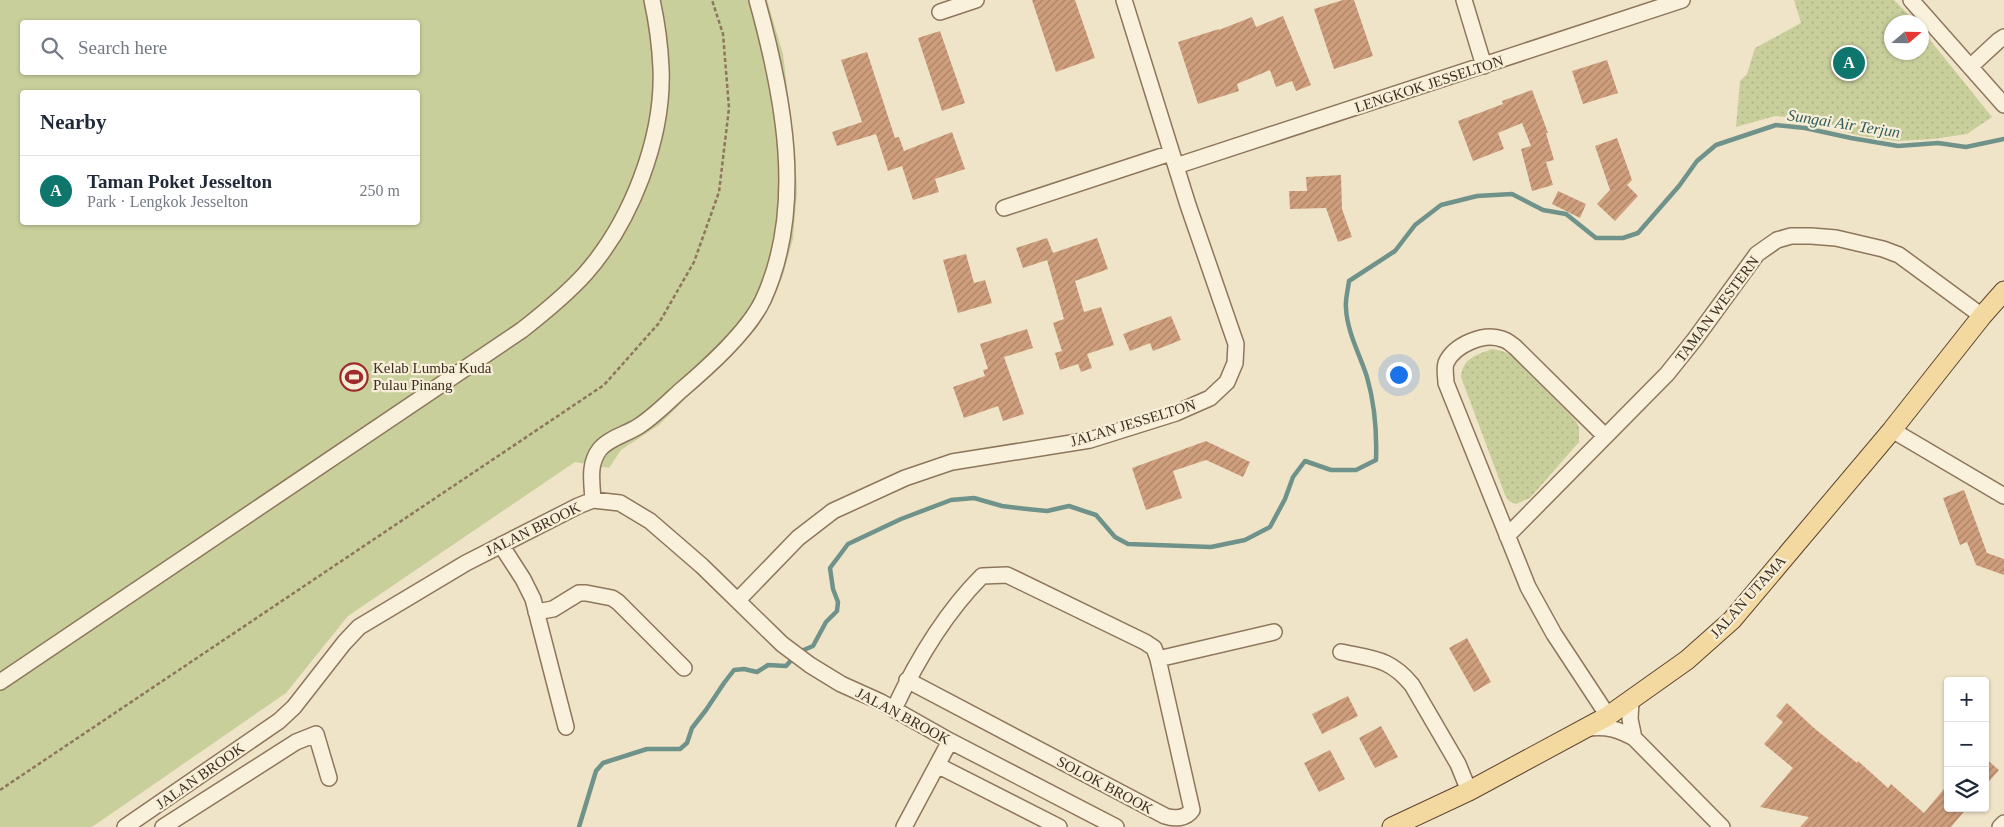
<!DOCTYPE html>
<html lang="en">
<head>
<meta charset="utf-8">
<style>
	body { margin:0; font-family:Georgia,serif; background:#f6f6f7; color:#1f2937 }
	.controls { position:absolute; right:15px; bottom:15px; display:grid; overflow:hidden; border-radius:5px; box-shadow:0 1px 4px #0004 }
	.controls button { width:45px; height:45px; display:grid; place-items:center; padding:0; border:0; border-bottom:1px solid #e0e1e3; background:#fff; color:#1f2937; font:25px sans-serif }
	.compass { position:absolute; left:1884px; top:15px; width:45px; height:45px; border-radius:50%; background:#fff; box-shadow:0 1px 4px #0004; rotate:70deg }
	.you { position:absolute; left:1398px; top:374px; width:18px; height:18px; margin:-12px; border:4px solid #fff; border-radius:50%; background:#1a73e8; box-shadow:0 0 0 8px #1a73e833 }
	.badge { display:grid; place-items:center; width:32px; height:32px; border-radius:50%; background:#0f766e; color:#fff; font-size:16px; font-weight:700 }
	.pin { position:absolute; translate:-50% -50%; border:2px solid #fff; box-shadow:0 1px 5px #0006 }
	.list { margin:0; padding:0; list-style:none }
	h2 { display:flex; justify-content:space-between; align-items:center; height:65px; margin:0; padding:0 20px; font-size:21px }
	h2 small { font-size:16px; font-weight:400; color:#747a83 }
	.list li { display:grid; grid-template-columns:32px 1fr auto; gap:15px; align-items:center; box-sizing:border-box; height:70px; padding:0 20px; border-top:1px solid #e0e1e3 }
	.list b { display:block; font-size:19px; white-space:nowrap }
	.list p { margin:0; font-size:16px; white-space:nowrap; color:#747a83 }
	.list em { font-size:16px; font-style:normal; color:#747a83 }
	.icon { flex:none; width:28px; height:28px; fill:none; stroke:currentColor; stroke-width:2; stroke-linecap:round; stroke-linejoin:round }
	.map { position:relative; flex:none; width:2004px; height:827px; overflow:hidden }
	.search { position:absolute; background:#fff; box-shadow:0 1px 4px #0004; left:20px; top:20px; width:400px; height:55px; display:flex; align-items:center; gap:12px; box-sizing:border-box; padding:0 18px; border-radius:5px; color:#747a83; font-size:19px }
	.panel { position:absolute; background:#fff; box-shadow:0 1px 4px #0004; left:20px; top:90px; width:400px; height:135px; border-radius:5px }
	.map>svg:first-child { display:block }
</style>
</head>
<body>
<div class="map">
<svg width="2004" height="827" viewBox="0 0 2004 827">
	<defs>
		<pattern id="green-dots" width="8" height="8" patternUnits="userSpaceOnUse" patternTransform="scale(1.25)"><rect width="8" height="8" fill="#c9cf9b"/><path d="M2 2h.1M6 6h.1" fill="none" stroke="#aeb285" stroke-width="1.8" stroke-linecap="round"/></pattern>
		<pattern id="building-hatch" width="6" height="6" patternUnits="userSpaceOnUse" patternTransform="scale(1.25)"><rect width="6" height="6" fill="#cf9f7d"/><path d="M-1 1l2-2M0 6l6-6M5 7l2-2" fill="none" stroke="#a98266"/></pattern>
	</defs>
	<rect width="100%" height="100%" fill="#f0e4c8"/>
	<path fill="url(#green-dots)" d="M1794,0H1894L1916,22H1892V52H1922V30L1992,117L1967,134L1933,139L1898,141L1861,136L1796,118L1775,116L1736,127L1740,81L1747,74L1755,48L1801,23Z
		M1492,349L1502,351L1512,355L1575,420L1579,427V442L1530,498L1516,504L1509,501L1505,495L1461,377C1463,358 1476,355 1492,349Z"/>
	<path fill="#c9cf9b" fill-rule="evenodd" d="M0,0H767L783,54L795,151L797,192L793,239L783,275L772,303L756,329L659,425L621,450L609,468L575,462L348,616L286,693L92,827H0ZM22,22H418V72H22ZM22,92H418V222H22Z"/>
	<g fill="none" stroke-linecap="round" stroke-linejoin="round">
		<path stroke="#6f938a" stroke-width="4.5" d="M799,652L813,646L826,622L837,611L838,602L833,589L830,568L848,544L901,519L951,500L974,498L1002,506L1027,509L1047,511L1069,506L1096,515L1115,537L1128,544L1211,547L1245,540L1270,527L1285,499L1293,477L1305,461L1331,470H1356L1376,460C1377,432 1375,405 1367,377C1360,355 1347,332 1346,308C1345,300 1348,290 1349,281L1395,251L1415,225L1441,205L1477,196L1512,194L1543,210L1566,214L1596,238H1623L1638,233L1679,186L1697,161L1716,145L1776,125L1805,128L1851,138L1898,146L1938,143L1966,147L2004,139
			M579,827L596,771L603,763L647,749H680L687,743L692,728L706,710L724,683L734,670L744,669L757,672L768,665L786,666L794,657"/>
	</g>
	<path fill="url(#building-hatch)" d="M1032,0H1075L1095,58L1056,72Z
		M1343,0H1354L1373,56L1334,69L1314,9Z
		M1283,16L1311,85L1296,91L1292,81L1276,87L1270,70L1237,84L1239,91L1198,104L1178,42L1219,29V30L1252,17L1256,27Z
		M940,31L965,103L942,111L918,38Z
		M867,52L895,138L899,137L904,151L952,132L965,169L935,179L939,192L913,200L902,166L888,171L876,134L837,146L832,132L862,122L841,60Z
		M1607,60L1618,93L1583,104L1572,71Z
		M1532,90L1548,133H1546L1554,160L1546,162L1553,185L1532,191L1521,149L1531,146L1522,123L1498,133L1504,149L1473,161L1458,121L1503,104L1502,101Z
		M1617,138L1632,180L1627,185L1638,196L1615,221L1597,204L1610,190L1595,146Z
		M1341,175L1342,209L1352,237L1338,242L1326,208L1290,209L1289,191H1307L1306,177Z
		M1558,191L1586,204L1580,218L1552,204Z
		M1047,238L1053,253L1097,238L1108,269L1075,281L1084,312L1101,307L1114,345L1087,354L1092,368L1081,372L1078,364L1060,370L1055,353L1062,351L1053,323L1064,319L1047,260L1023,268L1016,248Z
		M966,254L974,283L985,280L992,303L958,313L943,260Z
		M1171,316L1181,340L1153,351L1150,343L1130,351L1123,334Z
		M1027,329L1033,348L1004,357L1024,414L1003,421L998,406L964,418L953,387L985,376L983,370L988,369L980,344Z
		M1206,441L1250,462L1243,477L1206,460L1173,471L1182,498L1146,510L1132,468Z
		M1964,490L1987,553L2004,559V575L1976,565L1967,542L1960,545L1943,498Z
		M1467,638L1491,682L1474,692L1449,648Z
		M1348,696L1358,716L1322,734L1312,714Z
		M1787,703L1814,728L1857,763L1858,761L1888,788L1891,784L1924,813L1948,784V808H1967L1951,827H1800L1809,817L1760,807L1793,768L1764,744L1783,722L1776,716Z
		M1381,726L1398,757L1375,768L1359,738Z
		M1330,750L1345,779L1319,792L1304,763Z
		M1985,758L1999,770L1985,786Z"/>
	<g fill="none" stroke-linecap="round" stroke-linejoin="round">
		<g stroke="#8d765c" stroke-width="18">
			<path id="minor" d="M1464,0L1484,66
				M1911,0L2004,105
				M940,12L976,0
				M1970,67L1998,41L2004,37
				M1176,166L1682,0
				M1004,208L1171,153
				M1892,430L2004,496
				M1605,436L1515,347C1511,344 1507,340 1502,339C1484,332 1454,345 1446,363C1444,369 1446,377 1446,383L1528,587L1554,634L1608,716
				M593,500C592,482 588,464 600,449C609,438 627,434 639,426C653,417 666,404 679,392C706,369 748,332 763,300C806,207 783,94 757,0
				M1507,536L1667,374L1695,339L1757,254L1777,240L1791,236H1811L1836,238L1883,249L1899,255L1982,316
				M501,545L523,579L533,599L566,727
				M738,600L798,538L833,511L905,478L952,462L1090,440L1176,413L1210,398L1227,382L1235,363L1236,344L1188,205L1124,0
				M536,612L553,609L579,593H586L612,598L618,602L684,668
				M1341,652C1373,659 1390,658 1412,685L1458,764L1469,791
				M1158,659L1274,632
				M0,682L522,330C545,312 566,295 585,274C631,222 664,138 661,68C660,44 657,23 652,0
				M1631,701L1630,719L1634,738
				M894,709C916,662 945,613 982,576L1007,575L1145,642L1154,648L1158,659L1192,810C1186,819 1174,819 1165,816L907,680
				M1588,728C1607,726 1618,729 1634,738L1722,827
				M937,765L1059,827
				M125,827L279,721L294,707L344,643L359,627L466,563L578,506L593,500L620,503L650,521L702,566L782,644L810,665L841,684L881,702L950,741L1116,827
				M163,827L296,742L316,734L329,778
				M904,827L950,741
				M2000,827L2004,823"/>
		</g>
		<g stroke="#5b4430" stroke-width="21">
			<path id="major" d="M1392,827L1469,791L1608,716L1687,660L1732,620L1892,430L1982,316L2004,291"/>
		</g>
		<path stroke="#8d765c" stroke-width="2.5" stroke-dasharray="4 2.5" stroke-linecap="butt" d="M0,790L604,385L659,323L694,262L719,192L729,108L723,34L712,0"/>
		<use href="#minor" stroke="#faf1dc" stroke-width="15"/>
		<use href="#major" stroke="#f3d9a0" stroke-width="19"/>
	</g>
	<defs>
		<g id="stadium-ring" transform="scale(1.4375)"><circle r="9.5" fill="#f7eed8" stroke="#9e2a2b" stroke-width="1.5"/><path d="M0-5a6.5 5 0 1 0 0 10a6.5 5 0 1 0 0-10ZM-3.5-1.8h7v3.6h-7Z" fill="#9e2a2b"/></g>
	</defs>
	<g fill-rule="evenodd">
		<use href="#stadium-ring" x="354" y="377"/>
	</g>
	<g text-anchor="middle" stroke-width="4.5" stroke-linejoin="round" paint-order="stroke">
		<g font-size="15" fill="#3d2e20" stroke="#f7eed8">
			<text transform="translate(1429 84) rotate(-18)" y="5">LENGKOK JESSELTON</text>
			<text transform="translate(1717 309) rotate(-53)" y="5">TAMAN WESTERN</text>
			<text transform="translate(1133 423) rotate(-17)" y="5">JALAN JESSELTON</text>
			<text transform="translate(533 529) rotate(-26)" y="5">JALAN BROOK</text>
			<text transform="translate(1748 597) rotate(-48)" y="5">JALAN UTAMA</text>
			<text transform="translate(903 716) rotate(28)" y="5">JALAN BROOK</text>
			<text transform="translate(200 776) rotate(-35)" y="5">JALAN BROOK</text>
			<text transform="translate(1105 785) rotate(28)" y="5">SOLOK BROOK</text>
		</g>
		<g font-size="15" fill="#3d2e20" stroke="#f7eed8" text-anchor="start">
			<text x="373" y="373">Kelab Lumba Kuda<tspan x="373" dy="17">Pulau Pinang</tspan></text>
		</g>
		<g font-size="16" font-style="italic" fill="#2f5d5a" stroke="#f7eed8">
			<text transform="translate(1844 123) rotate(9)" y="6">Sungai Air Terjun</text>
		</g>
	</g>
</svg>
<div class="controls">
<button>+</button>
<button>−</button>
<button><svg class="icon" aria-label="layers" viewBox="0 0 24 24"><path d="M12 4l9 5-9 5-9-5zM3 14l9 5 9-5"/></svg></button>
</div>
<svg class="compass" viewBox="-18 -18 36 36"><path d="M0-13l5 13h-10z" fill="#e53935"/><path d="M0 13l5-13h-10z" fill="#747a83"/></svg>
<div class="you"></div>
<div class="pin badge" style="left:1849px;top:63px">A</div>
<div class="search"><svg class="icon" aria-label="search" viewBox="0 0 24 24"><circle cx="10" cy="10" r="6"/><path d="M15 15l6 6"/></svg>Search here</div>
<section class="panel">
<h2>Nearby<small></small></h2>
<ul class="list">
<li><span class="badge">A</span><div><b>Taman Poket Jesselton</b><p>Park · Lengkok Jesselton</p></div><em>250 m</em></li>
</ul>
</section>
</div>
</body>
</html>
